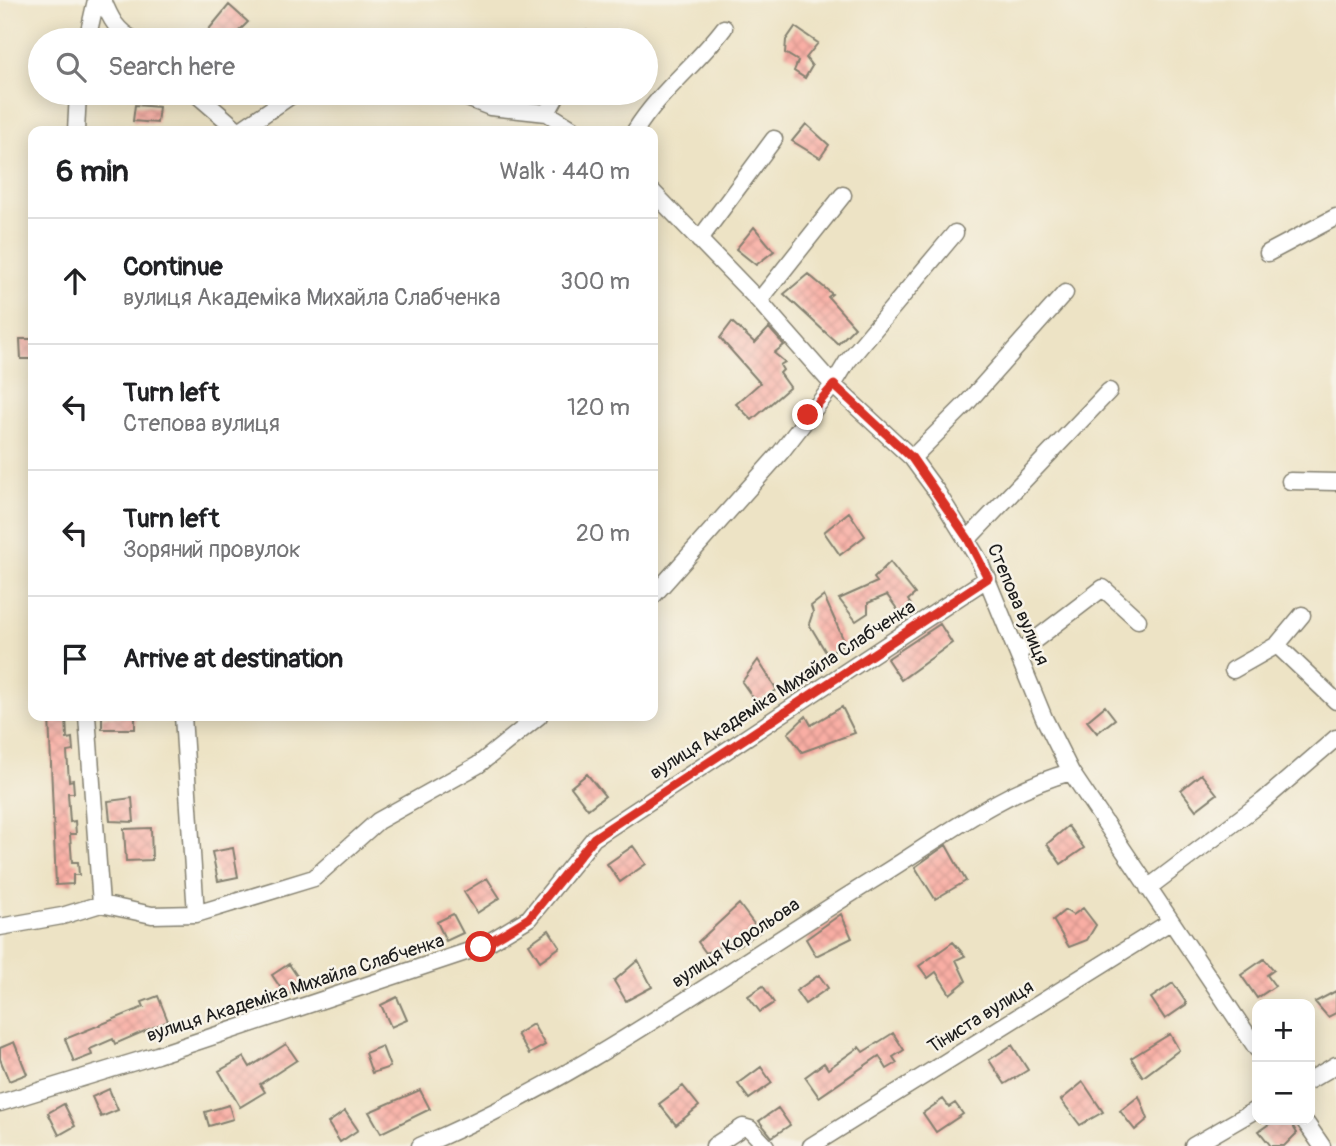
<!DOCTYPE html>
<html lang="en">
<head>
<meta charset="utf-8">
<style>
	body { margin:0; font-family:Pangolin,sans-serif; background:#f2f2f2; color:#202124 }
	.controls { position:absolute; right:21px; bottom:21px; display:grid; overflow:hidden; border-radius:14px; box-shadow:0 4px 18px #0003 }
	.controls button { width:63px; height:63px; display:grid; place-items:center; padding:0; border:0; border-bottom:2px solid #e0e0e0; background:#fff; color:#202124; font:35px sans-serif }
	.stop { position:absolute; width:21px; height:21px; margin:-16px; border:5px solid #d93025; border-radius:50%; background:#fff }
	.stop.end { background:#d93025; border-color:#fff; box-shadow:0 2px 7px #0008 }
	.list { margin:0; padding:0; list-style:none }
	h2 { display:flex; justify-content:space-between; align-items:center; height:91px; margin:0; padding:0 28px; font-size:30px }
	h2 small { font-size:23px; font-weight:400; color:#757577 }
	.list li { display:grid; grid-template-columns:46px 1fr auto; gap:21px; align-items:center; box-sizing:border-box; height:126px; padding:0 28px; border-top:2px solid #e0e0e0 }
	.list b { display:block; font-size:26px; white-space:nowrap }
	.list p { margin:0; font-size:23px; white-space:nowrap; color:#757577 }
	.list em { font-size:23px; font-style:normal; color:#757577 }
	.icon { flex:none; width:38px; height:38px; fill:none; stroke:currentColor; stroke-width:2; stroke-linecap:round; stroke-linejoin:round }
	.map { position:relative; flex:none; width:1336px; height:1146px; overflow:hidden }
	.search { position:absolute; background:#fff; box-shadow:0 4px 18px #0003; left:28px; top:28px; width:630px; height:77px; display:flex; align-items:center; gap:18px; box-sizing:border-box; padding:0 24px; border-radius:38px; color:#757577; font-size:26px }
	.panel { position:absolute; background:#fff; box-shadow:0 4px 18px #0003; left:28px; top:126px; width:630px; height:595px; border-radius:14px }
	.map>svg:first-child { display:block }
</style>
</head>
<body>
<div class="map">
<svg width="1336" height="1146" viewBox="0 0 1336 1146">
	<defs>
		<pattern id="building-cross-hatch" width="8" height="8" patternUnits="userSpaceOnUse" patternTransform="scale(1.75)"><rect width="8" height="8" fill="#f9aea4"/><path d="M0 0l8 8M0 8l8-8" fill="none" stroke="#d5958d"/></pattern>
	</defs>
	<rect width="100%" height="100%" fill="#f7f3e8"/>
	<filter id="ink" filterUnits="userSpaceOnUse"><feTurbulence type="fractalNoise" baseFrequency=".0143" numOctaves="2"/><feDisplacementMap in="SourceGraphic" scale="14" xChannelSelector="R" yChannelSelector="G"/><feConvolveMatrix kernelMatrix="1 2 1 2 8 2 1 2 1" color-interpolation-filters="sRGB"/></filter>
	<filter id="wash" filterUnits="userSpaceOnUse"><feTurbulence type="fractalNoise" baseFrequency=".00686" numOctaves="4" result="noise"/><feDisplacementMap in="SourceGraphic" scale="28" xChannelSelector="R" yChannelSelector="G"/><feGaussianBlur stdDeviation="1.57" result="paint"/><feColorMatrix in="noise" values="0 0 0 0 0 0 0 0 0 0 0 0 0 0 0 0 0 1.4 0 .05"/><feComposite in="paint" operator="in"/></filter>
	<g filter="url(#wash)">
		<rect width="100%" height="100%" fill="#ede3c5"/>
		<g id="blocks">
			<path fill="url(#building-cross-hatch)" d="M229,5L248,22L230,40H200Z
				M795,27L818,43L806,58L812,66L805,78L794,71L798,61L785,53L786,40Z
				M135,105L159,107L157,123L133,121Z
				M806,124L829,145L820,158L792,141Z
				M754,227L774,251L756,265L736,249Z
				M808,274L832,294L828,297L855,327L838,344L784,294Z
				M732,322L755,343L769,328L784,345L774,353L785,362L780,365L783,370L780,373L790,387L752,420L736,404L760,383L720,338Z
				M20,339H33V359H21Z
				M849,512L865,536L840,555L824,532Z
				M890,562L915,594L908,600L915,612L905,620L887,595L868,603V613L856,621L839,599L877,582L874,578Z
				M824,596L845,643L827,654L809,624L813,612L811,606Z
				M940,624L952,643L901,680L887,659Z
				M758,660L777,690L756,702L742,682Z
				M1105,706L1115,719L1097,733L1087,721Z
				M842,707L855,733L802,752L788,733L806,716L811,725Z
				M49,716H66L67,739L72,738L73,751L67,752L69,781L73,780L74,793H68L70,822L75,821L76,834H70L72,862H78L79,875H73V884L56,885Z
				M102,716H135V729H102Z
				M587,774L605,796L588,809L571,787Z
				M1201,774L1217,794L1196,810L1181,790Z
				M132,798L134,822L110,821L108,801Z
				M1068,826L1084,848L1061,864L1047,844Z
				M151,828L152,860L126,861L124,829Z
				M946,845L966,881L935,899L915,867Z
				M633,846L646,864L620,882L607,864Z
				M233,848L238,877L218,881L212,852Z
				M487,878L500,898L477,913L464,892Z
				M739,904L760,932L733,949L729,943L706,953L698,942Z
				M1083,908L1096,925L1087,940L1069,947L1053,920L1065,910L1073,915Z
				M453,914L463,933L446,941L437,922Z
				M841,914L852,938L816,956L806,939Z
				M549,930L560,947L540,961L529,944Z
				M953,942L965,956L956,960L966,981L950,994L936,972L928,978L919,966Z
				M1264,959L1274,970L1267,975L1275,986L1257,998L1241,975Z
				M638,960L652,987L626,1001L614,981Z
				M289,964L303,985L286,996L272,975Z
				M819,975L828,988L805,1004L796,991Z
				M1173,983L1187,1004L1165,1019L1151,998Z
				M763,986L774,1003L760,1012L748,996Z
				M1336,991V1013L1328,1017L1315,1002Z
				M158,996L168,1021L115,1044L113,1039L90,1049L92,1055L74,1062L65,1039L144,1007L142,1002Z
				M397,997L407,1020L391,1027L381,1005Z
				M533,1024L545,1045L529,1054L517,1034Z
				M893,1033L904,1050L893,1057L897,1063L887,1069L879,1056L819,1097L805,1077L824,1063L828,1069L859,1047L863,1052Z
				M1170,1034L1179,1050L1143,1077L1131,1058Z
				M14,1042L27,1074L9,1081L0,1059V1048Z
				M286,1044L297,1060L260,1084L265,1092L240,1107L219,1071L244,1057L250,1067Z
				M1012,1045L1028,1070L1005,1084L989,1060Z
				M382,1046L390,1067L372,1073L365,1053Z
				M761,1067L772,1083L749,1099L738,1084Z
				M1083,1082L1103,1112L1080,1125L1061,1100Z
				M683,1086L699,1106L676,1125L659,1104Z
				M109,1089L118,1110L101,1117L92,1097Z
				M420,1090L430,1109L381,1133L369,1112Z
				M1139,1096L1148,1119L1135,1130L1120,1111Z
				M943,1099L949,1107L955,1103L963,1114L936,1132L923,1113Z
				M64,1104L75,1126L59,1135L48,1113Z
				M229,1105L233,1119L209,1126L205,1112Z
				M778,1108L790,1125L772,1137L759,1121Z
				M345,1111L358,1130L340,1142L328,1123Z
				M1275,1120H1289L1297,1133L1284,1146H1271L1259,1131Z"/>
		</g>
	</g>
	<g filter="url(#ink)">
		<use href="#blocks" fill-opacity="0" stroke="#848070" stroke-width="2"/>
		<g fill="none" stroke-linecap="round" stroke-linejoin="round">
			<g stroke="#848070" stroke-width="19">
				<path id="minor" d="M103,0C110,18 117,32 135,40
					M87,40L96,0
					M585,40L586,39
					M195,93L239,131
					M454,93L490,107L547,113L576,131
					M547,113L558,93
					M76,131L78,93
					M239,131L295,93
					M635,131C659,92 697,64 724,28
					M653,192L759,301L833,385L912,458L937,492L979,560L1044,718L1071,772L1257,1049
					M699,240L774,139
					M1268,253L1336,217
					M759,301L843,195
					M912,458L967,403L1065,293
					M1290,481L1336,482
					M968,539L1109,391
					M653,596L781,452L833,385L847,362L955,233
					M1277,645L1336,701
					M1018,653L1103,588L1138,620
					M1233,670L1277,645L1302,615
					M87,716L101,904
					M183,716L196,914
					M1148,888L1263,801L1336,738
					M0,927L62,916L101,904L152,915L196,914L314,878L378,821L478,765L539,716
					M1310,1080L1336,1065
					M0,1103L157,1055L481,947L529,918L594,838L988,578
					M1304,1120L1322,1146
					M420,1146C583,1078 731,967 881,875C941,838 1002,790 1071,772
					M714,1146L743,1127L750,1129L766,1146
					M811,1146L1170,922
					M1193,1146L1257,1109"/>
			</g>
			<use href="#minor" stroke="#fff" stroke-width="16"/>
		</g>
	</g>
	<g fill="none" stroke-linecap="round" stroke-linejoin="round" filter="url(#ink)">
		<path stroke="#d93025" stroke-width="9" d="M481,947L529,918L594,838L988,578L968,539L912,458L834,385L808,415"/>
	</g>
	<g text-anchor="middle" stroke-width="5" stroke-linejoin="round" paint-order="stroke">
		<g font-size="19" fill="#1c1c1c" stroke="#f7f3e8">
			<text transform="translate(1019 604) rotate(67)" y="7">Степова вулиця</text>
			<text transform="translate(782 689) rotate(-33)" y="7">вулиця Академіка Михайла Слабченка</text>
			<text transform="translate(735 942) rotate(-33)" y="7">вулиця Корольова</text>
			<text transform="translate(295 987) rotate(-18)" y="7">вулиця Академіка Михайла Слабченка</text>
			<text transform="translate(980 1016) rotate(-32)" y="7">Тіниста вулиця</text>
		</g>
	</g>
</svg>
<div class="controls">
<button>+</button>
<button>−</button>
</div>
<div class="stop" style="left:481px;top:947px"></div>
<div class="stop end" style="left:808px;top:415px"></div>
<div class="search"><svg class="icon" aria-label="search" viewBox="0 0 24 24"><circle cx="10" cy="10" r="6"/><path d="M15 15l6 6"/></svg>Search here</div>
<section class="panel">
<h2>6 min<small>Walk · 440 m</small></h2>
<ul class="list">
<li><svg class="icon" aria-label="ahead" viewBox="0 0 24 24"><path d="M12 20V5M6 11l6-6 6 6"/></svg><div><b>Continue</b><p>вулиця Академіка Михайла Слабченка</p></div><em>300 m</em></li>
<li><svg class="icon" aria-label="left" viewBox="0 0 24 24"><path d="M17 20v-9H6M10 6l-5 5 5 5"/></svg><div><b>Turn left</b><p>Степова вулиця</p></div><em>120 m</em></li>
<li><svg class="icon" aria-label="left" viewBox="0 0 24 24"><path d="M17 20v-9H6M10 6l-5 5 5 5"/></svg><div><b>Turn left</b><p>Зоряний провулок</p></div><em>20 m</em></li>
<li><svg class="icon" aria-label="arrive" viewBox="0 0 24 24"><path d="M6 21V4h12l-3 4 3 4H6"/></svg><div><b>Arrive at destination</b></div></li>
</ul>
</section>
</div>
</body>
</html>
